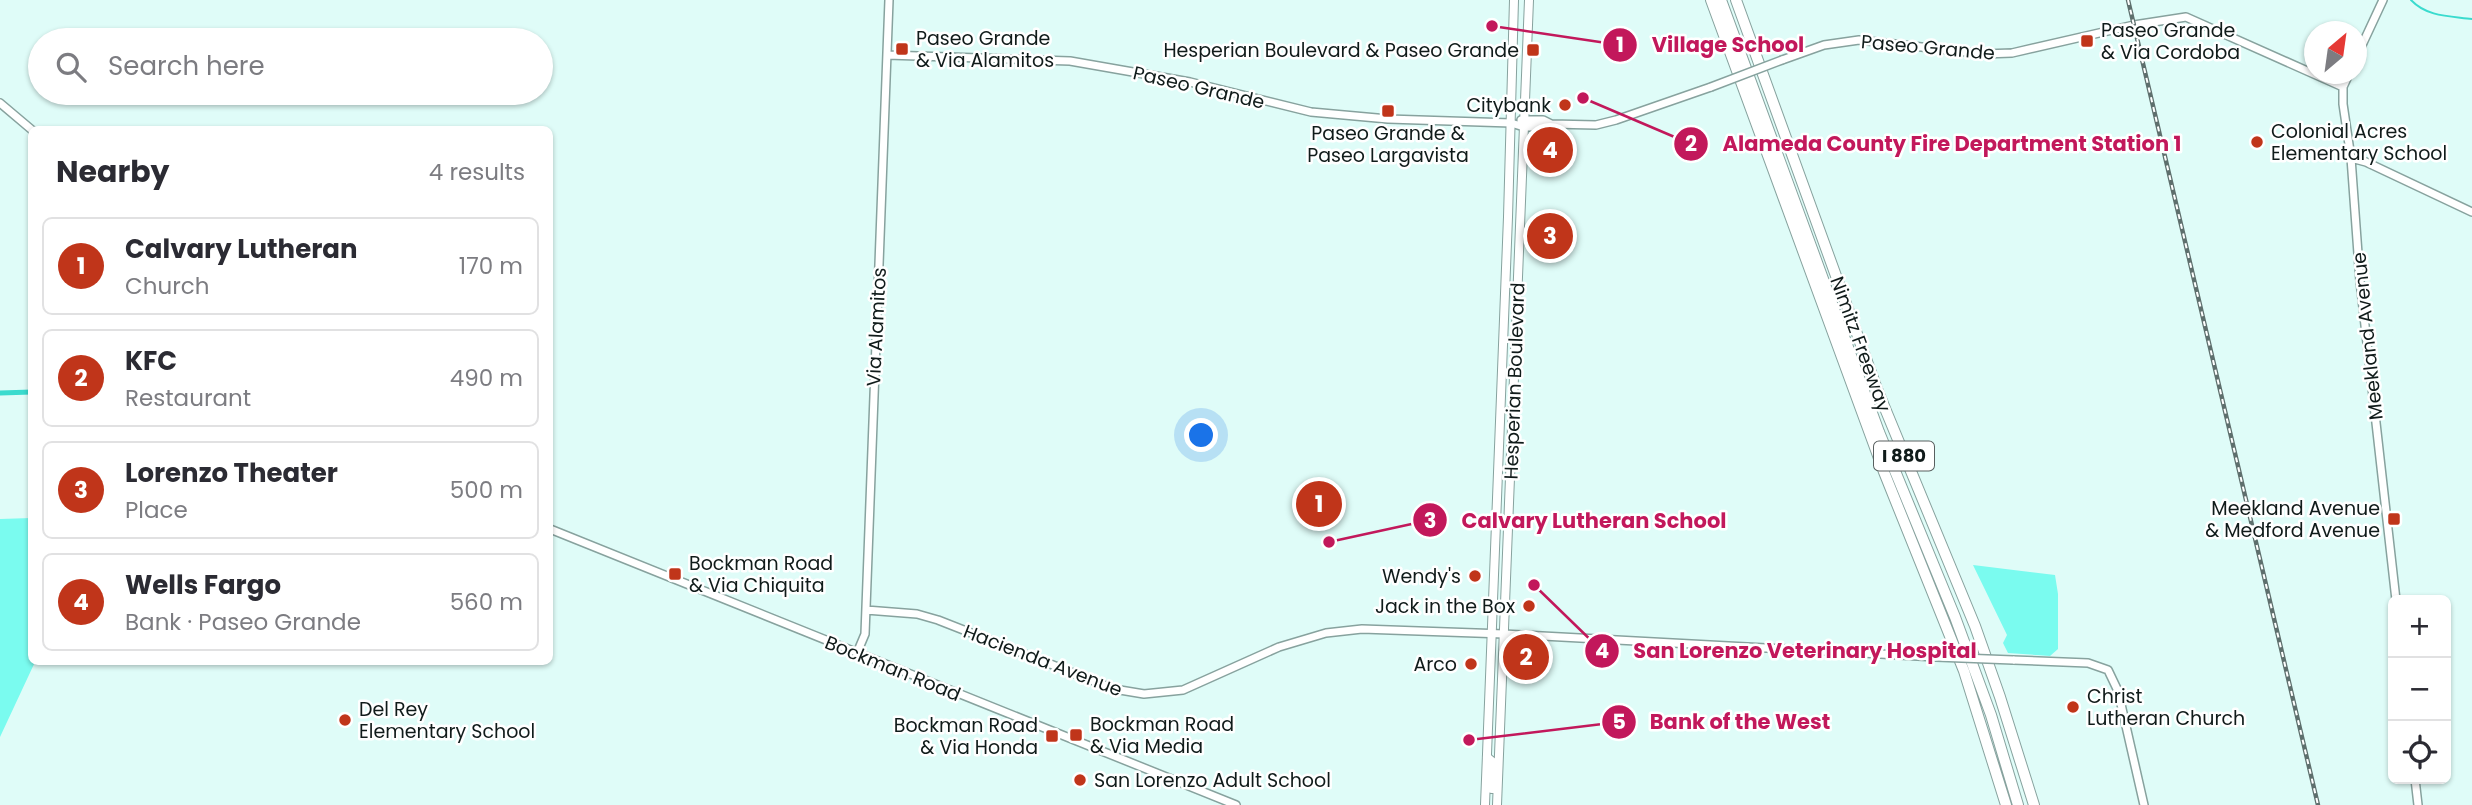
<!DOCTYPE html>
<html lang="en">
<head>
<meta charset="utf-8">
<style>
	body { margin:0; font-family:Poppins,sans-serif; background:#f7f7f7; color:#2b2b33 }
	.controls { position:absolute; right:21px; bottom:21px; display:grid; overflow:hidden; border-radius:10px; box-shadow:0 2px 5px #0004 }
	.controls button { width:63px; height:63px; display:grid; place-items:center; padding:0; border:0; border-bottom:2px solid #e1e1e2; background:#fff; color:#2b2b33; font:35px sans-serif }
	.compass { position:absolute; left:2304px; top:21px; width:63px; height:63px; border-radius:50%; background:#fff; box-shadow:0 2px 5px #0004; rotate:29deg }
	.you { position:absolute; left:1202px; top:436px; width:24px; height:24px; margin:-18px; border:5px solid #fff; border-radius:50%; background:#1a73e8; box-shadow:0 0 0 10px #1a73e833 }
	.badge { display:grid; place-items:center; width:46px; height:46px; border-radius:50%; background:#c0351a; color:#fff; font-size:23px; font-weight:700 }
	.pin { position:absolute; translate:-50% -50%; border:4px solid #fff; box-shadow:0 2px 7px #0006 }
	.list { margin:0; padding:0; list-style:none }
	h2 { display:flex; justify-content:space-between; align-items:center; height:91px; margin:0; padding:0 28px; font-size:30px }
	h2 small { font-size:23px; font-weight:400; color:#7c7c81 }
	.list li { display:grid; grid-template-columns:46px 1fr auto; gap:21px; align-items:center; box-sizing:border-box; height:98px; margin:0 14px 14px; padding:0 14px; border:2px solid #e1e1e2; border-radius:10px }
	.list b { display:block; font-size:26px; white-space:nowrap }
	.list p { margin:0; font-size:23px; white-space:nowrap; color:#7c7c81 }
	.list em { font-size:23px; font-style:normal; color:#7c7c81 }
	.icon { flex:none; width:38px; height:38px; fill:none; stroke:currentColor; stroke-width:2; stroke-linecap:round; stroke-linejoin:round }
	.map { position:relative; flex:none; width:2472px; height:805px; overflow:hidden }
	.search { position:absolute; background:#fff; box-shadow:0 2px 5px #0004; left:28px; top:28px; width:525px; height:77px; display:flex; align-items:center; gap:18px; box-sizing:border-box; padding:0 24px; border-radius:38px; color:#7c7c81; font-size:26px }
	.panel { position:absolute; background:#fff; box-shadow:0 2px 5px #0004; left:28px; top:126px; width:525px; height:539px; border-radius:10px }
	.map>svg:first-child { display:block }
</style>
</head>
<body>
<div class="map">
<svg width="2472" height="805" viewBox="0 0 2472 805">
	<rect width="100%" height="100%" fill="#dffcf8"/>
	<path fill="#7afbef" d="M31,518L32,662H35L0,737V519Z
		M1973,565L2055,575L2058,594V649L2050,656L2008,653L2003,643L2007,635Z"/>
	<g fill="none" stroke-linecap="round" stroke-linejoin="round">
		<path stroke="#3adbce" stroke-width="2" d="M2411,0C2427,17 2450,16 2472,19"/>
		<path stroke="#3adbce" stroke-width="5" d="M0,393L32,392"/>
		<g stroke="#87a29e" stroke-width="10">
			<path id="secondary" d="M887,55L1070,61L1190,82L1311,112L1388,119L1511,123L1524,127H1542L1551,124L1596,125L1616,120L1711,87
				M2356,58L2383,0
				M1782,60L1824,45L1859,40L1984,54L2012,53L2134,25L2186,17L2343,87
				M2349,74L2343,87V104L2351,158L2360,281L2396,600
				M0,103L32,130
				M1521,120H1543L1551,124
				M2351,158L2366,162L2472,212
				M550,529L1236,805
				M866,610L917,614L938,620L1114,689L1144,694L1183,690L1279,647L1326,633L1362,629L1504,634L1936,657
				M857,653L865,634L889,0
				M2013,660L2088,663L2108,670L2118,691L2144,805
				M2415,779L2418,805"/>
		</g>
		<g stroke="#87a29e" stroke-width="10">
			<path id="primary" d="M1487,757L1493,762L1492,789
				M1485,805L1508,217L1514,0
				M1497,805L1529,0"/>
		</g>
		<g stroke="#87a29e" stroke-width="12">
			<path id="highway" d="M1711,0L1884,472L1964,671L2006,805
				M1721,0L1879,432L1955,617L1991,715L2018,805
				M1736,0L1877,389L1975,626L2000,697L2034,805"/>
		</g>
		<use href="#secondary" stroke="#fff" stroke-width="7"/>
		<use href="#primary" stroke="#fff" stroke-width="8"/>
		<use href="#highway" stroke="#fff" stroke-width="10"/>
		<g stroke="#5e6f6d" stroke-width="4.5">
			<path id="rail" d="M2128,0L2318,805"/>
		</g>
		<use href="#rail" stroke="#fff" stroke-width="2" stroke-dasharray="5" stroke-linecap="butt"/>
		<g stroke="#87a29e" stroke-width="10" stroke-linecap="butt">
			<path id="secondary-bridge" d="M1711,87L1782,60
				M1936,657L2013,660"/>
		</g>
		<use href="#secondary-bridge" stroke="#fff" stroke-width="7"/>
	</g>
	<g fill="#c0351a" stroke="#fff" stroke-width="2.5">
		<rect x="2080" y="34" width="14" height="14" rx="3.5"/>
		<rect x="895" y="42" width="14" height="14" rx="3.5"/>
		<rect x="1526" y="43" width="14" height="14" rx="3.5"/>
		<circle cx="1565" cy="105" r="7"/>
		<rect x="1381" y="104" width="14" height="14" rx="3.5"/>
		<circle cx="2257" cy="142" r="7"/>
		<rect x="2387" y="512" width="14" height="14" rx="3.5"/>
		<rect x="668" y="567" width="14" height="14" rx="3.5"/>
		<circle cx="1475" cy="576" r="7"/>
		<circle cx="1529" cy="606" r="7"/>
		<circle cx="1471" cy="664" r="7"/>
		<circle cx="2073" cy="707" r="7"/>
		<circle cx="345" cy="720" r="7"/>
		<rect x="1069" y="728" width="14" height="14" rx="3.5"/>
		<rect x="1045" y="729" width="14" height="14" rx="3.5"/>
		<circle cx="1080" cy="780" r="7"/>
	</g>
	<g text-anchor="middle" stroke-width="5" stroke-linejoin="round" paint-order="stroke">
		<rect fill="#fff" stroke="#585f5f" stroke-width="2" x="1874" y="441.5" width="60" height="29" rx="5"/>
		<g font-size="18" font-weight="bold" fill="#101b1a">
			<text x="1904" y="462">I 880</text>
		</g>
		<g font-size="19" fill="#101b1a" stroke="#fff" text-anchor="start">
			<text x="2101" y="37">Paseo Grande<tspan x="2101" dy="22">&amp; Via Cordoba</tspan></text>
			<text x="916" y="45">Paseo Grande<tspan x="916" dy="22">&amp; Via Alamitos</tspan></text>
			<text x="1519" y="57" text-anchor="end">Hesperian Boulevard &amp; Paseo Grande</text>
			<text x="1551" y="112" text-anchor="end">Citybank</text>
			<text x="2271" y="138">Colonial Acres<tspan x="2271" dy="22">Elementary School</tspan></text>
			<text x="1388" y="140" text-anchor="middle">Paseo Grande &amp;<tspan x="1388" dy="22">Paseo Largavista</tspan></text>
			<text x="2380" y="515" text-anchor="end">Meekland Avenue<tspan x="2380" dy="22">&amp; Medford Avenue</tspan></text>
			<text x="689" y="570">Bockman Road<tspan x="689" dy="22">&amp; Via Chiquita</tspan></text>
			<text x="1461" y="583" text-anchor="end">Wendy's</text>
			<text x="1515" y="613" text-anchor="end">Jack in the Box</text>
			<text x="1457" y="671" text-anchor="end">Arco</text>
			<text x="2087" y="703">Christ<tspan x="2087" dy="22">Lutheran Church</tspan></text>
			<text x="359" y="716">Del Rey<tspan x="359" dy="22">Elementary School</tspan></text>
			<text x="1090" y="731">Bockman Road<tspan x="1090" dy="22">&amp; Via Media</tspan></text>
			<text x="1038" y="732" text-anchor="end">Bockman Road<tspan x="1038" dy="22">&amp; Via Honda</tspan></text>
			<text x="1094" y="787">San Lorenzo Adult School</text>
		</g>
		<g font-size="19" fill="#101b1a" stroke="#fff">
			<text transform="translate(1928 47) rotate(5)" y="7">Paseo Grande</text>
			<text transform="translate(1199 87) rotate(13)" y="7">Paseo Grande</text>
			<text transform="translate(876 327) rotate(-87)" y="7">Via Alamitos</text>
			<text transform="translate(2367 336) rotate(-96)" y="7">Meekland Avenue</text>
			<text transform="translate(1861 344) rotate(70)" y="7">Nimitz Freeway</text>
			<text transform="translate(1514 381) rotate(-88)" y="7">Hesperian Boulevard</text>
			<text transform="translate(1043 660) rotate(21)" y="7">Hacienda Avenue</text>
			<text transform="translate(893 668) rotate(22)" y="7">Bockman Road</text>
		</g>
	</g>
	<path fill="none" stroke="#c2185b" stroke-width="2.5" d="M1492 26L1620 45M1583 98L1691 144M1329 542L1430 520M1534 585L1602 651M1469 740L1619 722"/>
	<g fill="#c2185b" stroke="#fff" stroke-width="2.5">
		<circle cx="1492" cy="26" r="7"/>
		<circle cx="1583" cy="98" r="7"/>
		<circle cx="1329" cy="542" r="7"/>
		<circle cx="1534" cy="585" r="7"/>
		<circle cx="1469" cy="740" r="7"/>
		<circle cx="1620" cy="45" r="18"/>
		<circle cx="1691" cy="144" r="18"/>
		<circle cx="1430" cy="520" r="18"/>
		<circle cx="1602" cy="651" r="18"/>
		<circle cx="1619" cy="722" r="18"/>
	</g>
	<g font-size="21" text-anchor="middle" font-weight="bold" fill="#fff">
		<text x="1620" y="52">1</text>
		<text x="1691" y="151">2</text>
		<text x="1430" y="528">3</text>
		<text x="1602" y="658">4</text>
		<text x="1619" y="729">5</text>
	</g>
	<g font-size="21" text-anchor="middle" font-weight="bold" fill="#c2185b" stroke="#fff" stroke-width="5" stroke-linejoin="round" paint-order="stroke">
		<text x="1728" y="52">Village School</text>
		<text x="1952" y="151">Alameda County Fire Department Station 1</text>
		<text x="1594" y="528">Calvary Lutheran School</text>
		<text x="1805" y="658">San Lorenzo Veterinary Hospital</text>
		<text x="1740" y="729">Bank of the West</text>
	</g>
</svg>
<div class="controls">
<button>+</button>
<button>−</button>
<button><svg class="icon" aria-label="locate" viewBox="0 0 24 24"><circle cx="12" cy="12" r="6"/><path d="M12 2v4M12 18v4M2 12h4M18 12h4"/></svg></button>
</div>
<svg class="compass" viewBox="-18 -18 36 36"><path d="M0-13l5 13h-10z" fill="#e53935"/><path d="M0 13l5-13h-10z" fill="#7c7c81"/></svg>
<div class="you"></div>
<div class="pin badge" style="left:1319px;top:504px">1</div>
<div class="pin badge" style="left:1526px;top:657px">2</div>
<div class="pin badge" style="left:1550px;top:236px">3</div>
<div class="pin badge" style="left:1550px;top:150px">4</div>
<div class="search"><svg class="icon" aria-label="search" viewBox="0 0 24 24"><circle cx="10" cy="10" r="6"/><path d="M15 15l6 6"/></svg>Search here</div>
<section class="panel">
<h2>Nearby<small>4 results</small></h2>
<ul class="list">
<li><span class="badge">1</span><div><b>Calvary Lutheran</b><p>Church</p></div><em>170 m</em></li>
<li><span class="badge">2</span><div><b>KFC</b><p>Restaurant</p></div><em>490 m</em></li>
<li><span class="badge">3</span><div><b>Lorenzo Theater</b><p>Place</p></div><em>500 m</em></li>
<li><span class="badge">4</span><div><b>Wells Fargo</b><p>Bank · Paseo Grande</p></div><em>560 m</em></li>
</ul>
</section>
</div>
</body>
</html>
